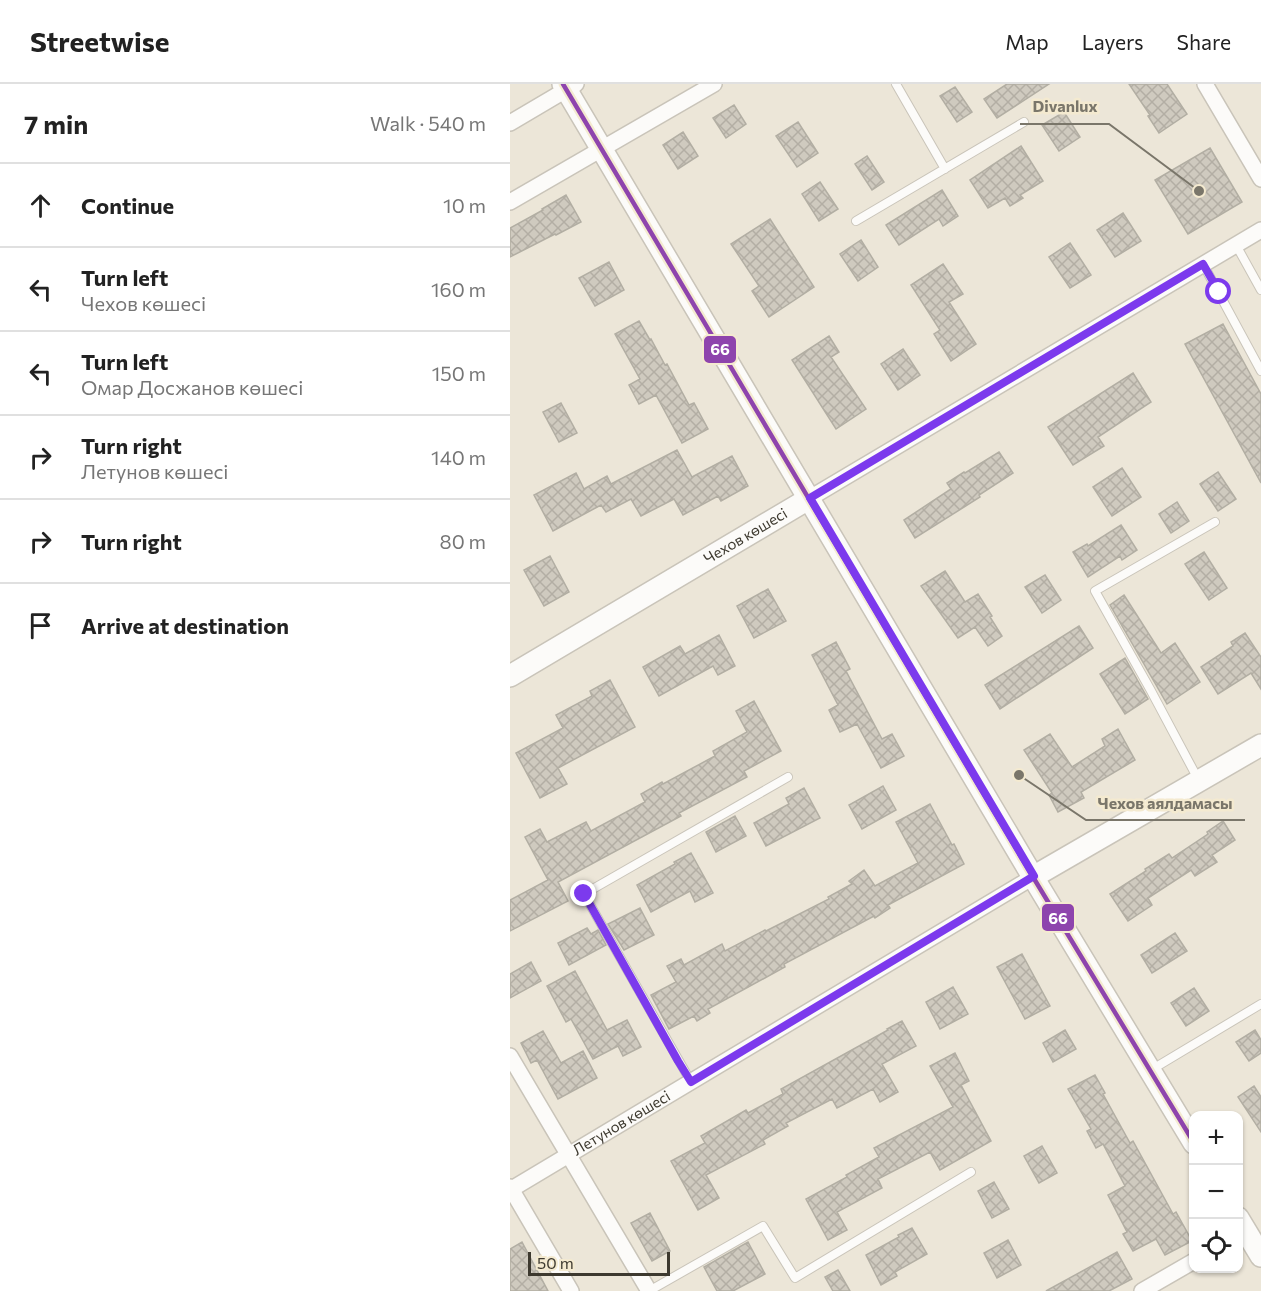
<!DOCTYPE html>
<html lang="en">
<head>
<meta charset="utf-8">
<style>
	body { margin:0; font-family:Commissioner,sans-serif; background:#f6f6f6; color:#222 }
	.controls { position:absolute; right:18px; bottom:18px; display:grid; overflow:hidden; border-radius:12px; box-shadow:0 2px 4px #0004 }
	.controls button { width:54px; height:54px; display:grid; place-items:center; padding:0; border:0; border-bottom:2px solid #e0e0e0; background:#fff; color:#222; font:30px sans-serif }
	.scale { position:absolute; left:18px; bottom:15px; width:142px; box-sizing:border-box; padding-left:6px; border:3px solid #3d392f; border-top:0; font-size:16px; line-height:21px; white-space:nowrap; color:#3d392f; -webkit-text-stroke:4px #f4ead0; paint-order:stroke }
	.stop { position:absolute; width:18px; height:18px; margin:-14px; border:4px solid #7c3aed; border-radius:50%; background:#fff }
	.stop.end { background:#7c3aed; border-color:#fff; box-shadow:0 2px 6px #0008 }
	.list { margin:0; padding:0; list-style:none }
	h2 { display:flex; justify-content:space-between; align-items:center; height:78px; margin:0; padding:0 24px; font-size:26px }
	h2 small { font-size:20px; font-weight:400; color:#767676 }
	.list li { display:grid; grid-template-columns:39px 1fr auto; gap:18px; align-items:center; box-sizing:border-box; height:84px; padding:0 24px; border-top:2px solid #e0e0e0 }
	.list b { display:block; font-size:22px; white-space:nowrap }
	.list p { margin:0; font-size:20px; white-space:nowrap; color:#767676 }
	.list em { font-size:20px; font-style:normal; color:#767676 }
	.icon { flex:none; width:33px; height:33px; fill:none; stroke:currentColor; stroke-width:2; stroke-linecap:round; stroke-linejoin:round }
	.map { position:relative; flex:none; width:751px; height:1207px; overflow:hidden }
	header { display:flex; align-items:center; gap:36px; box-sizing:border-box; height:84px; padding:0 30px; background:#fff; border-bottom:2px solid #e0e0e0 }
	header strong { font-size:28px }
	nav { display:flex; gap:33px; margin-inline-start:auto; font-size:21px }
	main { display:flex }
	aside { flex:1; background:#fff }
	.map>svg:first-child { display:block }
</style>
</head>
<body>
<header>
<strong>Streetwise</strong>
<nav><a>Map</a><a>Layers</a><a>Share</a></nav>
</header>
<main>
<aside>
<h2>7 min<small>Walk · 540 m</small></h2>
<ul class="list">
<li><svg class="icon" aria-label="ahead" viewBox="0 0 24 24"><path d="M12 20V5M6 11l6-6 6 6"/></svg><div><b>Continue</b></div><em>10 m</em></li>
<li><svg class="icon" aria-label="left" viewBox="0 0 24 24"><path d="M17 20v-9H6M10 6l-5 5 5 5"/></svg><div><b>Turn left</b><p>Чехов көшесі</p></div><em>160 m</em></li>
<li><svg class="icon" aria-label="left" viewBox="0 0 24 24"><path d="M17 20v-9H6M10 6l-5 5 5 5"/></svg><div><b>Turn left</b><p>Омар Досжанов көшесі</p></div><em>150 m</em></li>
<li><svg class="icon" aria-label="right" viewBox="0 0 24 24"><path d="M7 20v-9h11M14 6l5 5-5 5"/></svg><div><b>Turn right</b><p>Летунов көшесі</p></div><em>140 m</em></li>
<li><svg class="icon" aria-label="right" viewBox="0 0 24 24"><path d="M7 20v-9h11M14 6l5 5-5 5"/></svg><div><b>Turn right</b></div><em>80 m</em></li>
<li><svg class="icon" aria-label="arrive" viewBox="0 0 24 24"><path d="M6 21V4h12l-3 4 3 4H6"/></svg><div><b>Arrive at destination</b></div></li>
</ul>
</aside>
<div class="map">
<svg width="751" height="1207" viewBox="0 0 751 1207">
	<defs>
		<pattern id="building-cross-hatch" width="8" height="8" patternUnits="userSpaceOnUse" patternTransform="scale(1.5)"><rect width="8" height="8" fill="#cfcabf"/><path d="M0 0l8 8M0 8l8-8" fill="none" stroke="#b3aea4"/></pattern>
	</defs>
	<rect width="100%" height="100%" fill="#ece6d8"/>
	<path fill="url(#building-cross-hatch)" stroke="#b2aea3" stroke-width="1.5" d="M497,0H539L487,34L474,15Z
		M619,0H657L677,30L649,49L638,32L640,31Z
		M445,3L462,28L447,38L430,12Z
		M224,21L236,40L216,54L203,34Z
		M554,28L570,53L549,67L532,41Z
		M288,38L308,69L287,83L266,52Z
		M173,48L188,72L168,85L153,61Z
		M511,62L533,97L510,111L513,114L500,122L495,114L478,124L460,96Z
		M700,64L732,118L678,150L645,96Z
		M357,72L374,98L362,106L345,80Z
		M310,98L328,125L309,137L292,110Z
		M432,106L448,132L433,142L429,135L389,161L376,141Z
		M56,111L71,138L46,151L45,150L0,173V144L33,126L32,125Z
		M613,129L631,157L605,173L587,146Z
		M260,135L304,203L259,233L242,207L249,202L221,160Z
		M351,156L368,183L348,197L330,170Z
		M560,159L581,191L560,204L539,173Z
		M99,178L114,206L85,222L69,194Z
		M433,180L453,210L439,218L466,260L441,277L424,250L430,246L401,201Z
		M129,237L140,256L141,255L155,281L157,280L179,321L184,319L198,345L172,359L146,311L129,320L119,301L130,295L105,250Z
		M713,240L751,310V399L675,260Z
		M319,252L329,268L321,273L356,325L326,345L282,276Z
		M393,265L410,291L388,306L371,280Z
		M623,289L641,318L588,353L594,362L563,381L538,343Z
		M51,319L67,349L49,358L33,328Z
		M167,366L182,393L222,372L238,402L211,417L208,412L173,431L164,415L131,432L121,415L96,428L91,421L43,447L24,411L66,389L74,405L97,392L101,400Z
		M489,368L503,389L469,411L470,413L405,454L394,436L441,405L437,399L454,388L455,389Z
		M612,384L631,413L602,432L583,403Z
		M708,388L726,415L708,427L690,400Z
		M667,418L679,437L661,449L649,430Z
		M611,441L627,466L612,476L610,472L578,493L563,468L577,460L578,462Z
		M694,468L717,504L699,516L675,480Z
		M40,472L59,508L34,522L14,486Z
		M435,487L455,518L468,510L482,532L480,533L492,552L478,562L465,543L448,554L411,502Z
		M535,491L551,516L532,529L515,503Z
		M258,505L276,537L244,554L227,522Z
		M614,511L651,569L665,559L690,598L657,620L600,521Z
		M569,542L583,564L490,625L475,601Z
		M735,549L751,573V605L741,589L708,610L691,583L723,562L721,558Z
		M209,551L225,582L208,591L203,582L149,612L133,583L170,562L175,570Z
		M326,558L340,585L336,587L372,655L382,650L394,672L371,684L347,640L330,648L319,626L328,621L302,571Z
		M615,574L638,615L615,630L590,590Z
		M100,596L125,643L48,684L57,700L30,714L6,669L53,644L46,631L82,612L80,607Z
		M244,617L271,667L234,687L237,693L169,729L171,732L48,798L58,817L0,847V816L38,796L15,753L30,745L37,758L76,738L81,747L135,718L131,710L152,698L153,700L205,672L203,667L237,648L226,627Z
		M608,645L625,676L571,708L574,714L548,728L539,711L542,709L514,666L540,650L562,683L595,662L592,655Z
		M373,702L386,726L352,745L339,721Z
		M294,704L310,734L256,762L244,739L279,720L276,714Z
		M420,720L442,761L444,760L454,780L378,821L380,824L365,834L364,832L274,880L275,883L198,925L200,929L187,937L184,932L159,945L141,911L166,898L157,882L171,875L174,881L212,860L215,867L255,846L256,847L319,815L318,813L342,800L339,797L354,786L365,802L408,779L386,738Z
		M225,732L236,752L206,768L196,748Z
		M713,737L725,756L702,771L707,778L685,792L681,786L638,814L642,821L618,837L600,810L636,787L635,785L659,770L662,774L698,750L697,748Z
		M181,769L203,809L185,818L180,807L141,828L127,801L165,780L164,778Z
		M130,824L144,851L114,866L98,840Z
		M77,844L81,850L88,846L96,861L59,881L48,859Z
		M665,849L677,867L642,889L631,871Z
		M512,870L540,922L515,935L487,883Z
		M21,878L31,897L0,914V890Z
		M65,887L97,946L117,936L131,963L113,972L108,962L83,975L61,935L56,938L37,902Z
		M443,903L458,930L430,945L416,918Z
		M684,904L699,927L676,942L661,919Z
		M392,937L406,962L372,980L388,1008L370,1018L363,1005L327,1024L322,1015L276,1039L278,1042L253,1056L255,1060L196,1091L209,1114L188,1126L161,1077L195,1059L191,1052L236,1026L238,1029L273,1010L271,1005L378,946L377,945Z
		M555,946L566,965L543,978L533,959Z
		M745,946L751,956V969L739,977L726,958Z
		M33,947L51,979L73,967L87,994L48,1015L27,976L21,979L11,959Z
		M445,969L459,997L451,1001L481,1057L430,1086L420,1068L368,1095L372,1104L327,1128L337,1146L318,1156L296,1115L337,1093L336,1091L369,1073L364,1064L443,1023L420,982Z
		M585,991L595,1009L593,1010L620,1059L623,1057L663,1130L666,1128L682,1157L655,1171L646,1155L623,1167L613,1150L617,1148L598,1111L615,1102L593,1060L586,1064L577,1047L581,1045L558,1005Z
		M744,1002L751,1013V1048L728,1013Z
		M532,1062L547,1089L529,1099L514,1072Z
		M484,1098L499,1125L482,1134L468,1107Z
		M140,1129L160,1167L142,1177L121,1139Z
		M402,1144L417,1170L385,1188L387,1192L371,1201L356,1171L389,1153L388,1151Z
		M498,1156L511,1181L487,1194L474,1169Z
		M12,1158L38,1207H0V1165Z
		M238,1158L255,1190L223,1207H207L194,1183Z
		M607,1168L622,1195L599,1207H536Z
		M328,1186L340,1207H323L315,1193Z"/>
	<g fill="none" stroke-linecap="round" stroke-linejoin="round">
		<g stroke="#c9c4b9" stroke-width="10">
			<path id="lane" d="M386,0L435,85
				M346,137L514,38
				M726,161L751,206
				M693,180L751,287
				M688,695L640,605L585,507L705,438
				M641,986L751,920
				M181,998L74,810L278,693
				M139,1207L253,1142L285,1194L461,1088"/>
		</g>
		<g stroke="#c9c4b9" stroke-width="18">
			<g id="street">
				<path d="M695,0L751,95"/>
				<path d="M0,39L66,0"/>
				<path d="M0,118L204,0"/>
				<path d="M300,414L751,146"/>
				<path d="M0,972L139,1207"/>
				<path d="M0,1103L61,1207"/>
				<path id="s1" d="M0,1106L523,793"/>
				<path d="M632,1207L684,1177"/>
			</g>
		</g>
		<g stroke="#c9c4b9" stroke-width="24">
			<g id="secondary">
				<path d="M53,0L523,793L684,1059"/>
				<path id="s2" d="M0,592L300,414"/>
				<path d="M523,793L751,661"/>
				<path d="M728,1134L751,1172"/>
			</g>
		</g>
		<use href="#lane" stroke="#fcfbf9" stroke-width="8"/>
		<use href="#street" stroke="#fcfbf9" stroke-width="15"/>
		<use href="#secondary" stroke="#fcfbf9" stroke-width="21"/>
		<g stroke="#f4ead0" stroke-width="9">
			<path id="bus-1" d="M53,0L523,793L684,1059"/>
		</g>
		<use href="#bus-1" stroke="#8e44ad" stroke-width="4.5"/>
	</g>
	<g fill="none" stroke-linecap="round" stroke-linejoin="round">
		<path stroke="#7c3aed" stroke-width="8" d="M74,810L168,977L181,998L524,792L300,414L693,180L709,208"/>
	</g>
	<g text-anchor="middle" stroke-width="5" stroke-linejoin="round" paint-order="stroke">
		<g font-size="15" fill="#3d392f" stroke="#f4ead0">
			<text dy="5" stroke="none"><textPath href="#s2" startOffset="274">Чехов көшесі</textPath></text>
			<text dy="5" stroke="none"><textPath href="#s1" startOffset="130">Летунов көшесі</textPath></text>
		</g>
	</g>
	<path fill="none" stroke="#7a766a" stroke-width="2" d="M689 107L599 40H510M509 691L576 736H735"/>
	<g fill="#7a766a" stroke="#f4ead0" stroke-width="2">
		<circle cx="689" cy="107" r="6"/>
		<circle cx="509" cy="691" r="6"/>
	</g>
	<g font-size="16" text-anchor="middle" font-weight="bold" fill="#7a766a" stroke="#f4ead0" stroke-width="5" stroke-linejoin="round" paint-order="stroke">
		<text x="555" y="28">Divanlux</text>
		<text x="655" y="725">Чехов аялдамасы</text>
	</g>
	<g stroke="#f4ead0" stroke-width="2">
		<rect x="193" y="251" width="34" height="29" rx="6" fill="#8e44ad"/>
		<rect x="531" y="819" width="34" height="29" rx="6" fill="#8e44ad"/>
	</g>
	<g font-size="16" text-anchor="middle" font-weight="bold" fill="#fff">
		<text x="210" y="271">66</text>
		<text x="548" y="840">66</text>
	</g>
</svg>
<div class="controls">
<button>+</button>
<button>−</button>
<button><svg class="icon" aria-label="locate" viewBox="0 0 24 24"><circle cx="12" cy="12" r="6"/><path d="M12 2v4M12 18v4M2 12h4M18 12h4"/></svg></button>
</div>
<div class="scale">50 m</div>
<div class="stop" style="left:709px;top:208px"></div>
<div class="stop end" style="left:74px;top:810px"></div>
</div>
</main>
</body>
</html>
